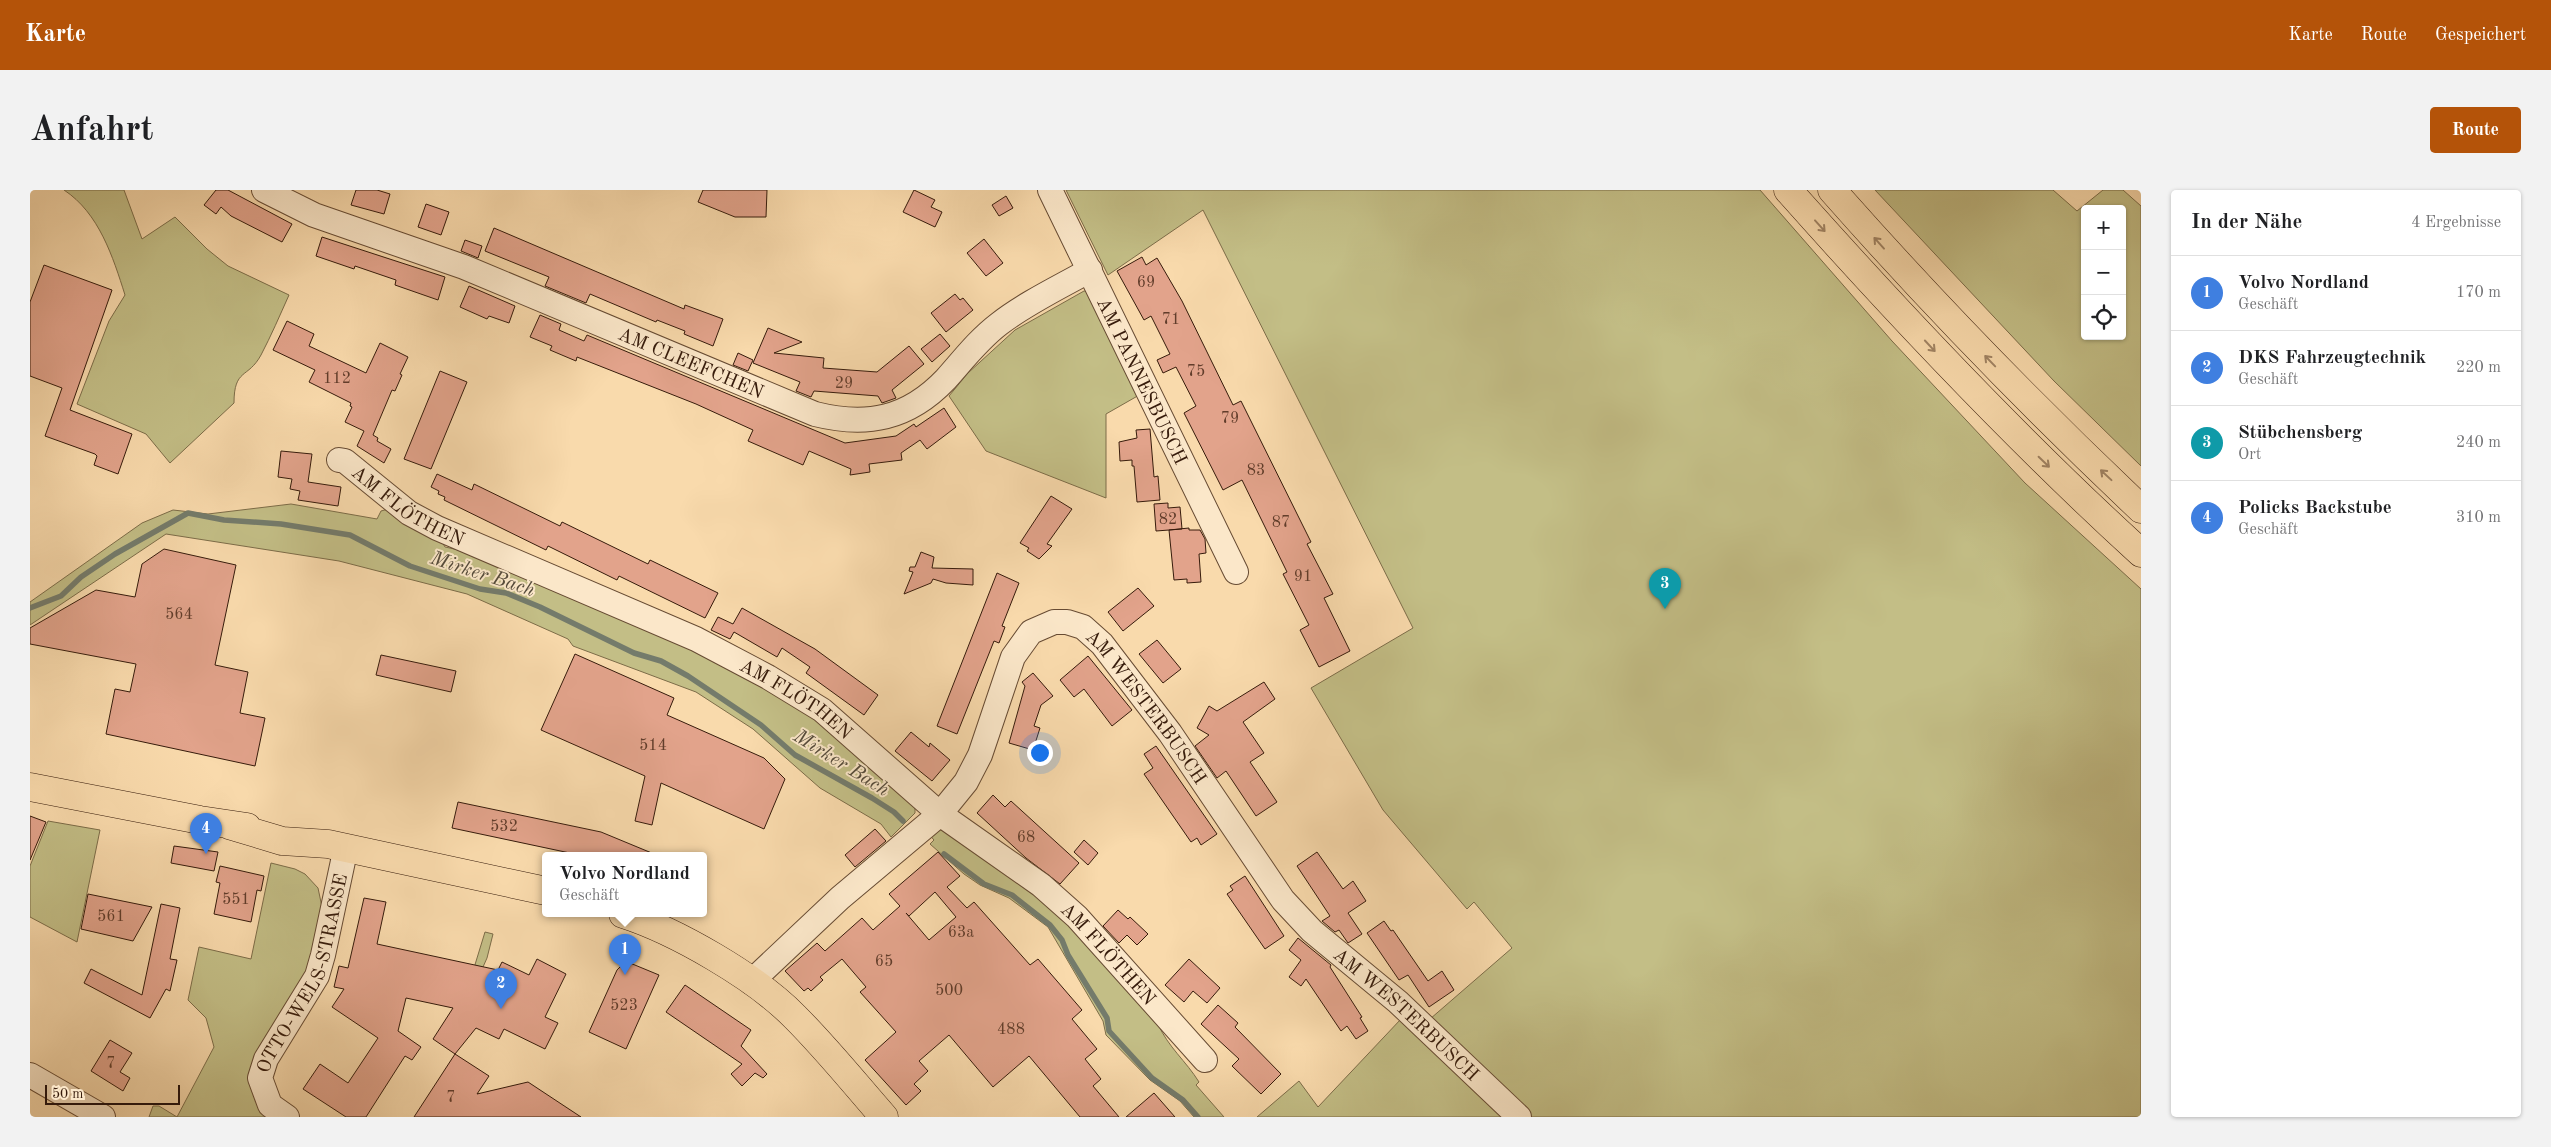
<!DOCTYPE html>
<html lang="de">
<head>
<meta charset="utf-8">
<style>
	body { margin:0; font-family:"Old Standard TT",serif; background:#f2f2f2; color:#202124 }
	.controls { position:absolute; right:15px; top:15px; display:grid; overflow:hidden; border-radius:5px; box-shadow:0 1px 4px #0004 }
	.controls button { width:45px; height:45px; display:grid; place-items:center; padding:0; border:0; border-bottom:1px solid #e0e0e0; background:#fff; color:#202124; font:25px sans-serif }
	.scale { position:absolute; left:15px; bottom:12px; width:135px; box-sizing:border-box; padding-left:5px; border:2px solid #361b0b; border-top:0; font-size:14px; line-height:18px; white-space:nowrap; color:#361b0b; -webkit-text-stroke:4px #fbe7c9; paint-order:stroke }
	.you { position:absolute; left:1009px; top:562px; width:18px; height:18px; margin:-12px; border:4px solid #fff; border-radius:50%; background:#1a73e8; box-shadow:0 0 0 8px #1a73e833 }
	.badge { display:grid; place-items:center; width:32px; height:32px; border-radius:50%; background:#b45309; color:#fff; font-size:16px; font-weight:700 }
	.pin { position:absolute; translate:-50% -41px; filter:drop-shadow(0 1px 2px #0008) }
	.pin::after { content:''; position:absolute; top:26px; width:18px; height:15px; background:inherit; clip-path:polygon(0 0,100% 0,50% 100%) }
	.popup { position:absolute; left:512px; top:662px; width:165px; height:65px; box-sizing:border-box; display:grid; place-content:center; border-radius:5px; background:#fff; filter:drop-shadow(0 1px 4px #0005); font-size:16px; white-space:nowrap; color:#757577 }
	.popup b { font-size:19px; color:#202124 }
	.popup::after { content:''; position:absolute; left:50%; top:100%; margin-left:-10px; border:10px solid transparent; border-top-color:#fff }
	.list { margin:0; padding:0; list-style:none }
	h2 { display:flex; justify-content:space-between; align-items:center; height:65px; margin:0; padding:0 20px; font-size:21px }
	h2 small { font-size:16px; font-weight:400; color:#757577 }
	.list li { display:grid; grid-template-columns:32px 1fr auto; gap:15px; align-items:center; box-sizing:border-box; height:75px; padding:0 20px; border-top:1px solid #e0e0e0 }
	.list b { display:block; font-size:19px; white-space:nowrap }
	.list p { margin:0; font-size:16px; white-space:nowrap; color:#757577 }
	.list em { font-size:16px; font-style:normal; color:#757577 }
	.icon { flex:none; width:28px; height:28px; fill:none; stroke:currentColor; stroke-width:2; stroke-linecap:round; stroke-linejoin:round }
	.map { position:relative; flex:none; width:2111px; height:927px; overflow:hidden; border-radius:5px }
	header { display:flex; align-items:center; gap:30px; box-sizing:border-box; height:70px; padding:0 25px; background:#b45309; color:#fff }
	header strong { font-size:24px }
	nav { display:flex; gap:28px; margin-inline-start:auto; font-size:18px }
	.intro { display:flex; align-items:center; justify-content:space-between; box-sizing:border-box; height:120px; padding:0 30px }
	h1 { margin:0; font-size:35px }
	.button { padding:12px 22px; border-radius:5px; background:#b45309; color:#fff; font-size:18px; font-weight:700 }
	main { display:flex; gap:30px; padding:0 30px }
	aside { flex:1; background:#fff; border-radius:5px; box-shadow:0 1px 4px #0004 }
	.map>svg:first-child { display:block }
</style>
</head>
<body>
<header>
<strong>Karte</strong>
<nav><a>Karte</a><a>Route</a><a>Gespeichert</a></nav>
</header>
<div class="intro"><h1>Anfahrt</h1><a class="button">Route</a></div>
<main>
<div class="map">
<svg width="2111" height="927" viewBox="0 0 2111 927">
	<rect width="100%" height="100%" fill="#f9daac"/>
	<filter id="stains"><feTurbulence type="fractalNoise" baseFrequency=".004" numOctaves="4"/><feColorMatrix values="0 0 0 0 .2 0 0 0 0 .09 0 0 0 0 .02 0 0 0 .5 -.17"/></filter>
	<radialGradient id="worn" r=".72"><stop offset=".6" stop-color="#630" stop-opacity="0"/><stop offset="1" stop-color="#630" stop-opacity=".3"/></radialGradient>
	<path fill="#c3be86" stroke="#7c6c48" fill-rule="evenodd" d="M34,0H94L112,49L145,27L177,59L198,76L259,105C250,125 241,146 231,165C218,189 204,178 204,213L140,273L116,244L47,214L79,131L95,105C83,67 69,23 34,0Z
		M1036,0H1730L1862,151L1995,293L2111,399V927H1227L1269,891L1288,917L1371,829H1400L1482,758L1444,712L1437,719L1353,620L1281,498L1383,438L1173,20L1078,85Z
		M1845,0H2023L2047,21L2073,0H2093L2111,16V276L2024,191ZM2055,19H2092V146H2055Z
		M1054,101H1058L1111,204L1076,224V308L956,261L919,206L938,183L985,140Z
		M261,314L347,329L351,321L362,318L411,350L415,357L457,366L687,468L790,526L885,616V623L861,647L851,634L790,598L723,539L666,502L543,456L538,449L437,404L309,371L136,344L0,435V412L112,333L143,320L178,324Z
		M18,631L70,640L47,752L0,727V676Z
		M910,638L1021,711L1128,834C1138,857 1156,871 1169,892L1166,895L1194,927H1164L1150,911L1120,890L1076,845L1073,831L1018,737L979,708L950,695L934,684L900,654L904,650L897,642Z
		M241,673L265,679L275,684L288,698L292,717L277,782L233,853L238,927H147L184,857L176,828L158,810L169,757L221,769Z
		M455,742L463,744L457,768L425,840Z
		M123,916H129L147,927H119Z"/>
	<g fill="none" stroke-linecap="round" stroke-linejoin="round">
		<path stroke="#747b6b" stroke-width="5.5" d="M0,418L31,406L51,387L85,364L158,323L194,330L251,334L320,345L380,376L450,399L476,403L510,417L604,463L631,471L658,486L731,535L765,565L842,608L864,622L873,631
			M914,664L954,694L982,705L1020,735L1032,750L1038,765L1077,828L1079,841L1122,888L1153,910L1168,927"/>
	</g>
	<path fill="#e2a38b" stroke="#361b0b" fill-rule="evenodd" d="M186,0H198L262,34L252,52L201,26L191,17L186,24L174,15Z
		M326,0H347L360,4L354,24L321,15Z
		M673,0H737L736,27H705L668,12Z
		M884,0L905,10L901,17L912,22L905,37L873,22Z
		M976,6L983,18L969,26L962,15Z
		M396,14L419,22L411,45L388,37Z
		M464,38L654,119L655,115L693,129L683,156L654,144L655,141L627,130L626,132L560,104L556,113L515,96L519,87L455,61Z
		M292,47L415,87L408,110L365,95L366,90L325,76L324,79L286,66Z
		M954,49L973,73L956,86L937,63Z
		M435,50L452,56L448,68L431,61Z
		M1112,67L1116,75L1127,68L1152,111L1203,215L1211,211L1281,352L1277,354L1303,404L1294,408L1320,461L1289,477L1270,440L1279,435L1253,384L1257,382L1212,290L1193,300L1154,223L1166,216L1146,177L1133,183L1127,170L1140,164L1121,126L1114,130L1087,81Z
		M14,75L82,100L40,220L102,244L88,284L64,275L67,266L65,264L15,246L32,198L0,186V112Z
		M439,96L485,116L479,133L459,126L457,129L430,117Z
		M925,104L930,110L933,108L943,120L916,142L901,123Z
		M510,125L531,134L529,140L554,151L557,145L815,253L866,246L884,234L886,237L914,218L926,237L897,259L890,250L871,263L872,270L839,274L840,282L820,285L821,279L779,261L773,275L718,251L723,240L666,214L547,167L546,171L520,160L522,156L500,147Z
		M257,131L284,144L279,156L336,183L350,153L378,167L370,184L372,185L365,201L362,200L343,245L348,248L347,251L361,259L354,273L327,256L334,241L315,232L322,217L320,216L321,213L279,192L285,180L243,160Z
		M738,138L772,152L744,163L794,168L793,178L847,182L879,156L894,174L862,200L866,208L852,213L848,206L784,201L781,207L766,201L770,192L723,173Z
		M910,144L920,156L902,172L891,159Z
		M708,163L723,170L718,181L703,175Z
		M410,181L437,192L401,279L374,269Z
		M1120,239L1124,287L1128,286L1130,310L1107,312L1104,276H1102V270L1090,271L1089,252L1107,248L1106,240Z
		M251,261L282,264L278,292L311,297L308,316L268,310L270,301L260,299L262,289L248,287Z
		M407,284L442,300L444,294L530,336L532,332L618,374L620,370L688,403L675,428L589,386L587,390L518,356L516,360L414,310L415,307L408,304L409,301L401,297Z
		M1021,306L1042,319L1017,354L1022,356L1009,369L997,361L999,358L990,353Z
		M1138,313V318L1150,317L1152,339L1126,341L1124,314Z
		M1159,338V340H1170L1175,349L1176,363L1169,364L1171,392L1157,393V389L1144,390L1139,340Z
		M134,359L206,375L185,475L218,482L210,523L235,528L225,576L76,544L85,499L100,502L106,474L0,454V438L66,400L105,407L112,374Z
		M891,362L904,367L902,378L943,379V395L916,393L903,389L901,393L874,404L883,382L879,381L880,377H885Z
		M967,383L989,393L972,436L975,437L969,453L964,451L927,544L907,536Z
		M1108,398L1124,416L1093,441L1078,422Z
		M712,418L785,459L848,505L834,525L776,483L780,477L752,458L747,467L704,442L700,449L681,440L688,427L703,434Z
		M1127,450L1151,479L1133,493L1109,464Z
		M545,464L644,508L637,525L734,568L755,589L734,639L631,593L622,635L605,631L615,586L511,540Z
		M351,465L426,481L421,502L346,485Z
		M1058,466L1102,520L1082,536L1054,499L1044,507L1030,490Z
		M1003,483L1023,506L1011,515L1004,536L1010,538L1003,560L979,553L995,496L992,492Z
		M1234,492L1245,509L1213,532L1234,563L1220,572L1247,612L1226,626L1196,581L1187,588L1165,556L1179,545L1167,538L1179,516L1187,521Z
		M881,542L899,557L900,553L920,570L902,591L865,561Z
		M1126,556L1187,644L1171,655L1167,648L1161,652L1114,584L1123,578L1114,564Z
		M963,605L975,617L981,611L1049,673L1030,694L996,668L947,623Z
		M428,612L571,642L629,666H554L422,638Z
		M0,626L16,632L0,670Z
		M845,639L856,651L825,677L815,665Z
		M1054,650L1068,663L1058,675L1044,662Z
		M144,656L188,662L184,681L141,673Z
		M908,662L930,686L917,697L937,718L944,712L1000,775L1008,769L1052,820L1042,829L1067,859L1055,869L1071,889L1063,896L1089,927H1050L999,866L963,897L919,845L889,871L898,881L884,894L891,901L876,915L835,870L866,842L830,802L836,797L812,769L790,787L793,790L781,801L778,798L774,801L755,781L787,753L795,761L832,728L843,740L870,716L859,704ZM905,702L926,727L899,750L876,723L879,726Z
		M1287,662L1313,699L1323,691L1336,711L1318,723L1332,744L1318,753L1309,740L1305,742L1292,731L1300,726L1267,676Z
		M190,676L234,686L231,701L227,700L221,732L184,724L190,693L186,692Z
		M1215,686L1254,746L1235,759L1197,704L1203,700L1200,696Z
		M58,704L122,717L103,751L51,739Z
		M334,708L356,712L347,754L468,780L472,772L499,785L507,769L536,784L515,827L528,833L515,859L474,839L469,849L446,838L425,864L403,849L423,818L376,808L368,841L391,857L382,870L375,866L336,927H316L273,899L290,874L318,893L348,848L302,817L314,799L304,797L309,776L318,778Z
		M131,714L150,718L140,769L147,770L140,801L136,799L120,828L54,793L61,779L112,805Z
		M1088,720L1098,729L1100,727L1118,744L1107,755L1097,745L1089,753L1073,736Z
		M1354,731L1361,741L1363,740L1398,791L1412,781L1424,800L1399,817L1378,785L1369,790L1337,743Z
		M1268,748L1301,775L1300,777L1332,827L1330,828L1338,841L1326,849L1317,836L1311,841L1276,789L1271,796L1259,787L1271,770L1259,760Z
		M1159,769L1190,798L1177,813L1163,801L1154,812L1135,795Z
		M600,773L629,785L596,859L559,842L587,780L592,775Z
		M655,795L721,840L711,856L737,884L733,888L725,883L712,896L701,884L712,874L636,822Z
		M1188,815L1208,833L1205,837L1251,884L1231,904L1202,876L1209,869L1171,834Z
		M80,850L102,863L90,882L100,888L93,901L61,881Z
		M425,864L459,886L447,904L498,892L551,927H384Z
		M1124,903L1145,927H1096Z"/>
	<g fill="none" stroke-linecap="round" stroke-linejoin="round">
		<g stroke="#674b33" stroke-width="26">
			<g id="minor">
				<path id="s1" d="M234,0L284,25L434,77L785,224C837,237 878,229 916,189C933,170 948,150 969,134C996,113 1030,97 1060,80"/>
				<path id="s2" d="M1020,0L1206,382"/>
				<path id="s3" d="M309,270L315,271L379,323L407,338L666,449L738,487L792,520L910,624L1011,695L1047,727L1175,870"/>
				<path id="s4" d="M721,792L810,708L910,624L936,592L950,565L983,467L1001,442L1024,432H1037L1053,437L1072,454L1140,543L1253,710L1282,741L1368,812L1489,927"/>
				<path d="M0,885L73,927"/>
				<path id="s5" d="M257,927L240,915L230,888L236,869L287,786L293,765L316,657"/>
			</g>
		</g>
		<g stroke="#361b0b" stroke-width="29">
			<path id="major" d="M0,597L170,630L217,637
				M199,635L252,651L298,654L516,701
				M593,724C646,741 726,787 765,827C797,859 825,894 854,927"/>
		</g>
		<g stroke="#361b0b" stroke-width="29">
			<path id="highway" d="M1758,0C1870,126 1986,249 2111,363
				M1802,0C1900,111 2003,217 2111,319"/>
		</g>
		<use href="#minor" stroke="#fbe7c9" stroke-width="24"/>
		<use href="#major" stroke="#f9daac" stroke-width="28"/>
		<use href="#highway" stroke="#f9daac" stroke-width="28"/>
	</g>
	<defs><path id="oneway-shaft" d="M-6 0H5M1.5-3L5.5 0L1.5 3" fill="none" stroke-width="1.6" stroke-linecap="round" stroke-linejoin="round" transform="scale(1.25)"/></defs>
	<g stroke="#a18464">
		<use href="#oneway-shaft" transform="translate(1790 36) rotate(48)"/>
		<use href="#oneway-shaft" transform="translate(1849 53) rotate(-132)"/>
		<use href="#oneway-shaft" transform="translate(1900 156) rotate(47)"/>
		<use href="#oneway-shaft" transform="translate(1960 171) rotate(-134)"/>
		<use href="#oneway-shaft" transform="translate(2014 272) rotate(44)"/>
		<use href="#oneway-shaft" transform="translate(2076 285) rotate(-137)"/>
	</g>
	<g text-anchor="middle" stroke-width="4" stroke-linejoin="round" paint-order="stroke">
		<g font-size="16" fill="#613d2b">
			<text x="1116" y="97">69</text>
			<text x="1141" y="134">71</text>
			<text x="1166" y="186">75</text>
			<text x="307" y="193">112</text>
			<text x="814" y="198">29</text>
			<text x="1200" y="233">79</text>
			<text x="1226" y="285">83</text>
			<text x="1138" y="334">82</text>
			<text x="1251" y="337">87</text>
			<text x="1273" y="391">91</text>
			<text x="149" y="429">564</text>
			<text x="623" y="560">514</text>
			<text x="474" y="641">532</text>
			<text x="996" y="652">68</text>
			<text x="206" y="714">551</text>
			<text x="81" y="731">561</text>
			<text x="931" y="747">63a</text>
			<text x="854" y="776">65</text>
			<text x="919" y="805">500</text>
			<text x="594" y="820">523</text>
			<text x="981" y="844">488</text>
			<text x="81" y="878">7</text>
			<text x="421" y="912">7</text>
		</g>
		<g font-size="19" fill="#361b0b" stroke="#fbe7c9">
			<text dy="7" stroke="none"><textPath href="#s1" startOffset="461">AM CLEEFCHEN</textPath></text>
			<text dy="7" stroke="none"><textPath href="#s2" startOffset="212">AM PANNESBUSCH</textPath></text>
			<text dy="7" stroke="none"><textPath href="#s3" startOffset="84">AM FLÖTHEN</textPath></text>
			<text dy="7" stroke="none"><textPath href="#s3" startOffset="519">AM FLÖTHEN</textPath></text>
			<text dy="7" stroke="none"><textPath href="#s4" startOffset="616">AM WESTERBUSCH</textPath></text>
			<text dy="7" stroke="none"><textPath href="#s3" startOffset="924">AM FLÖTHEN</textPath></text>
			<text dy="7" stroke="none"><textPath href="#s5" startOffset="164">OTTO-WELS-STRASSE</textPath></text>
			<text dy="7" stroke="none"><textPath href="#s4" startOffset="1021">AM WESTERBUSCH</textPath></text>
		</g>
		<g font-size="20" font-style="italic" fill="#554b3b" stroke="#fbe7c9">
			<text transform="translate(453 383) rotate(18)" y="7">Mirker Bach</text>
			<text transform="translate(812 572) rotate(32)" y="7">Mirker Bach</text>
		</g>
	</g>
	<rect width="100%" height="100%" filter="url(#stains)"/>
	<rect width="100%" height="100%" fill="url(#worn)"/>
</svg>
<div class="controls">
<button>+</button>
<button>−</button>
<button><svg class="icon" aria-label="locate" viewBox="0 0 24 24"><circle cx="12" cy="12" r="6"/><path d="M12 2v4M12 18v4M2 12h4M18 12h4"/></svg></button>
</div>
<div class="scale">50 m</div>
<div class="you"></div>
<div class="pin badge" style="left:595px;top:785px;background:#3f7fe0">1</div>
<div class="popup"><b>Volvo Nordland</b>Geschäft</div>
<div class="pin badge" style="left:471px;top:819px;background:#3f7fe0">2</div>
<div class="pin badge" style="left:1635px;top:419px;background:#0f9aa8">3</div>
<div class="pin badge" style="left:176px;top:664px;background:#3f7fe0">4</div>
</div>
<aside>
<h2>In der Nähe<small>4 Ergebnisse</small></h2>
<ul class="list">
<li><span class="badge" style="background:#3f7fe0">1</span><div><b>Volvo Nordland</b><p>Geschäft</p></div><em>170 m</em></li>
<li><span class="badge" style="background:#3f7fe0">2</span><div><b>DKS Fahrzeugtechnik</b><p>Geschäft</p></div><em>220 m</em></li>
<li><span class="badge" style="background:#0f9aa8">3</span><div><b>Stübchensberg</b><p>Ort</p></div><em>240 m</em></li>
<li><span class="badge" style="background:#3f7fe0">4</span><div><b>Policks Backstube</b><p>Geschäft</p></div><em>310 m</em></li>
</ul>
</aside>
</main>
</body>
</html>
